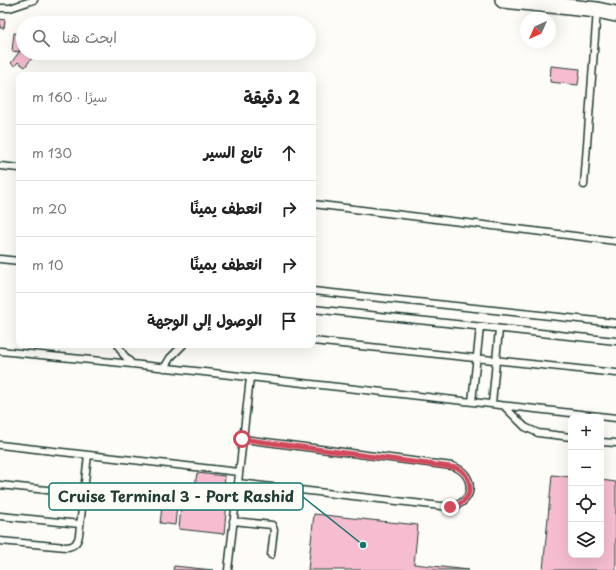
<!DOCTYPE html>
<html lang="ar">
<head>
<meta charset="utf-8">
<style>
	body { margin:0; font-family:"Playpen Sans","Playpen Sans Arabic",sans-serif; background:#f2f2f2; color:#222; direction:rtl }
	.controls { position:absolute; right:12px; bottom:12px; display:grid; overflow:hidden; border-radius:8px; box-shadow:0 4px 16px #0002 }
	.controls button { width:36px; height:36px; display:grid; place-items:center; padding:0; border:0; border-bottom:1px solid #e0e0e0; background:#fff; color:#222; font:20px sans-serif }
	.compass { position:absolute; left:520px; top:12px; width:36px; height:36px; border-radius:50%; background:#fff; box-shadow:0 4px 16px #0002; rotate:225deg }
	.stop { position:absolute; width:12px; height:12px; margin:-9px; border:3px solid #d1495b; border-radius:50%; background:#fff }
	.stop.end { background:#d1495b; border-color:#fff; box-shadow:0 1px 4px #0008 }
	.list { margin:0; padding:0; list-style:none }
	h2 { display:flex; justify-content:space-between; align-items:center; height:52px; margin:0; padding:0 16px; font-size:17px }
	h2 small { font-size:13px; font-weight:400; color:#767676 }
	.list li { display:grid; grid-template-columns:26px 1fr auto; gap:12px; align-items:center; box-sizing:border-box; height:56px; padding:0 16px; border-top:1px solid #e0e0e0 }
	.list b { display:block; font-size:15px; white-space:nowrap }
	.list em { font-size:13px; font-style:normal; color:#767676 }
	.icon { flex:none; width:22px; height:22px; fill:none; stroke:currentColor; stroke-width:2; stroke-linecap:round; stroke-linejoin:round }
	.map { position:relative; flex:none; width:616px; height:570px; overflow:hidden; direction:ltr }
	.search { position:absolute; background:#fff; box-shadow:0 4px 16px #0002; left:16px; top:16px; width:300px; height:44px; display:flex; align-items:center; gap:10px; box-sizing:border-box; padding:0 14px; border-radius:22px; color:#767676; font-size:15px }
	.panel { position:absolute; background:#fff; box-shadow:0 4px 16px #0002; left:16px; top:72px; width:300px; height:276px; border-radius:8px; direction:rtl }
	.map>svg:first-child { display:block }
</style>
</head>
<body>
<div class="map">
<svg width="616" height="570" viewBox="0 0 616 570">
	<rect width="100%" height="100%" fill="#fdfcf7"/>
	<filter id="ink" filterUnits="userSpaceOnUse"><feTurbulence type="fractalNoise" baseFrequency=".025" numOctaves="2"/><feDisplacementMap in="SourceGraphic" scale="8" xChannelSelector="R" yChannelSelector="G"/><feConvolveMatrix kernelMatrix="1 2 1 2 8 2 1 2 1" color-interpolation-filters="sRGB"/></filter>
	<g filter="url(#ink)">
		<path fill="#f6bdd0" stroke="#1f3d34" d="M0,19L5,20L4,28H0Z
			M14,33L21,34L19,52L12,51Z
			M23,47V53H36L25,67L18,62L15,66L11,63Z
			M551,66L580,69L578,85L550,82Z
			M197,473L225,476L224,490L195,486Z
			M552,475L571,477V555H601V480L616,482V570H543Z
			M165,484L179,485L175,525L160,523Z
			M183,485L228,490L224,534L179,529Z
			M314,514L418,525L414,564L469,570H308Z
			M174,566L213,570H173Z"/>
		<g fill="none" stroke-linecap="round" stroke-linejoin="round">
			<g stroke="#1f3d34" stroke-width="9">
				<path id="service" d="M0,8H10L34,0
					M0,166L19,168
					M584,185L597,10
					M313,204L616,241
					M0,259L19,261
					M313,291L616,323
					M313,309L616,341
					M313,341L616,373
					M118,345L123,354L132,364
					M0,351L132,364L616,418
					M164,368L170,358L183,345
					M472,402L480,327
					M492,404L499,329
					M504,406L525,427L538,433L571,437
					M601,442L616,443
					M0,445L239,472
					M238,483L450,507C476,503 476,473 452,466L243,439
					M0,485L84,494
					M0,516L80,524
					M233,521L272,525L274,530L271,555
					M0,541L66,547C73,547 78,543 79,535L88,455
					M228,570L250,378"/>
			</g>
			<g stroke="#1f3d34" stroke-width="18">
				<path id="tertiary" d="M503,0L597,10L616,14"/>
			</g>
			<use href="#service" stroke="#fdfcf7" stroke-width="6"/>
			<use href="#tertiary" stroke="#fdfcf7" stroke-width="15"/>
		</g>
	</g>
	<g fill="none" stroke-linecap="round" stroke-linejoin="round" filter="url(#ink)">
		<path stroke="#d1495b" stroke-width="5" d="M242,439L458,468C477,480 472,504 450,507"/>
	</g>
	<path fill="none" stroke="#0f766e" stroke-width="1.5" d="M363 545L303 497"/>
	<circle fill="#0f766e" stroke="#fdfcf7" stroke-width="1.5" cx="363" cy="545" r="4"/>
	<rect fill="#fdfcf7" stroke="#0f766e" stroke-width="1.5" x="49" y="483" width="254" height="27" rx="4"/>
	<g font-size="15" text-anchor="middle" font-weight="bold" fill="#1f3d34">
		<text x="176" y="502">Cruise Terminal 3 - Port Rashid</text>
	</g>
</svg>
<div class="controls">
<button>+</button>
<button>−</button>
<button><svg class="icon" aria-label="locate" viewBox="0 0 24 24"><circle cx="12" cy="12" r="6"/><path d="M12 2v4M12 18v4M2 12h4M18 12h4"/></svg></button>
<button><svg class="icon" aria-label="layers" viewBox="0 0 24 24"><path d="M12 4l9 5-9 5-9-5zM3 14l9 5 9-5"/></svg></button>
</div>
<svg class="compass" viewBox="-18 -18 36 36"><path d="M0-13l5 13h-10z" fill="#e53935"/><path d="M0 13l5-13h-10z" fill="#767676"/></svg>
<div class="stop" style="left:242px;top:439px"></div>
<div class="stop end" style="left:450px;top:507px"></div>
<div class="search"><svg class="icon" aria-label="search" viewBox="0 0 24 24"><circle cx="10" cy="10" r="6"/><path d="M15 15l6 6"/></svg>ابحث هنا</div>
<section class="panel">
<h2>2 دقيقة<small>سيرًا · 160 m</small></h2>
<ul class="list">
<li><svg class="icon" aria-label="ahead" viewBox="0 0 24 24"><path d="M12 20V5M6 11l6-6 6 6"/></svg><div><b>تابع السير</b></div><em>130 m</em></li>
<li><svg class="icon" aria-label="right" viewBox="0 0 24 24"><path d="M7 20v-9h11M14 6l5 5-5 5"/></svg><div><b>انعطف يمينًا</b></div><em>20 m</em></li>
<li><svg class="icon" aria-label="right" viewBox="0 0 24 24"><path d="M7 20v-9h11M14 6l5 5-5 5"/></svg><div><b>انعطف يمينًا</b></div><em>10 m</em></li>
<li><svg class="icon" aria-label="arrive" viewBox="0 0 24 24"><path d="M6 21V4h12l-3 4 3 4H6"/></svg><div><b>الوصول إلى الوجهة</b></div></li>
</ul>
</section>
</div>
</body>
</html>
